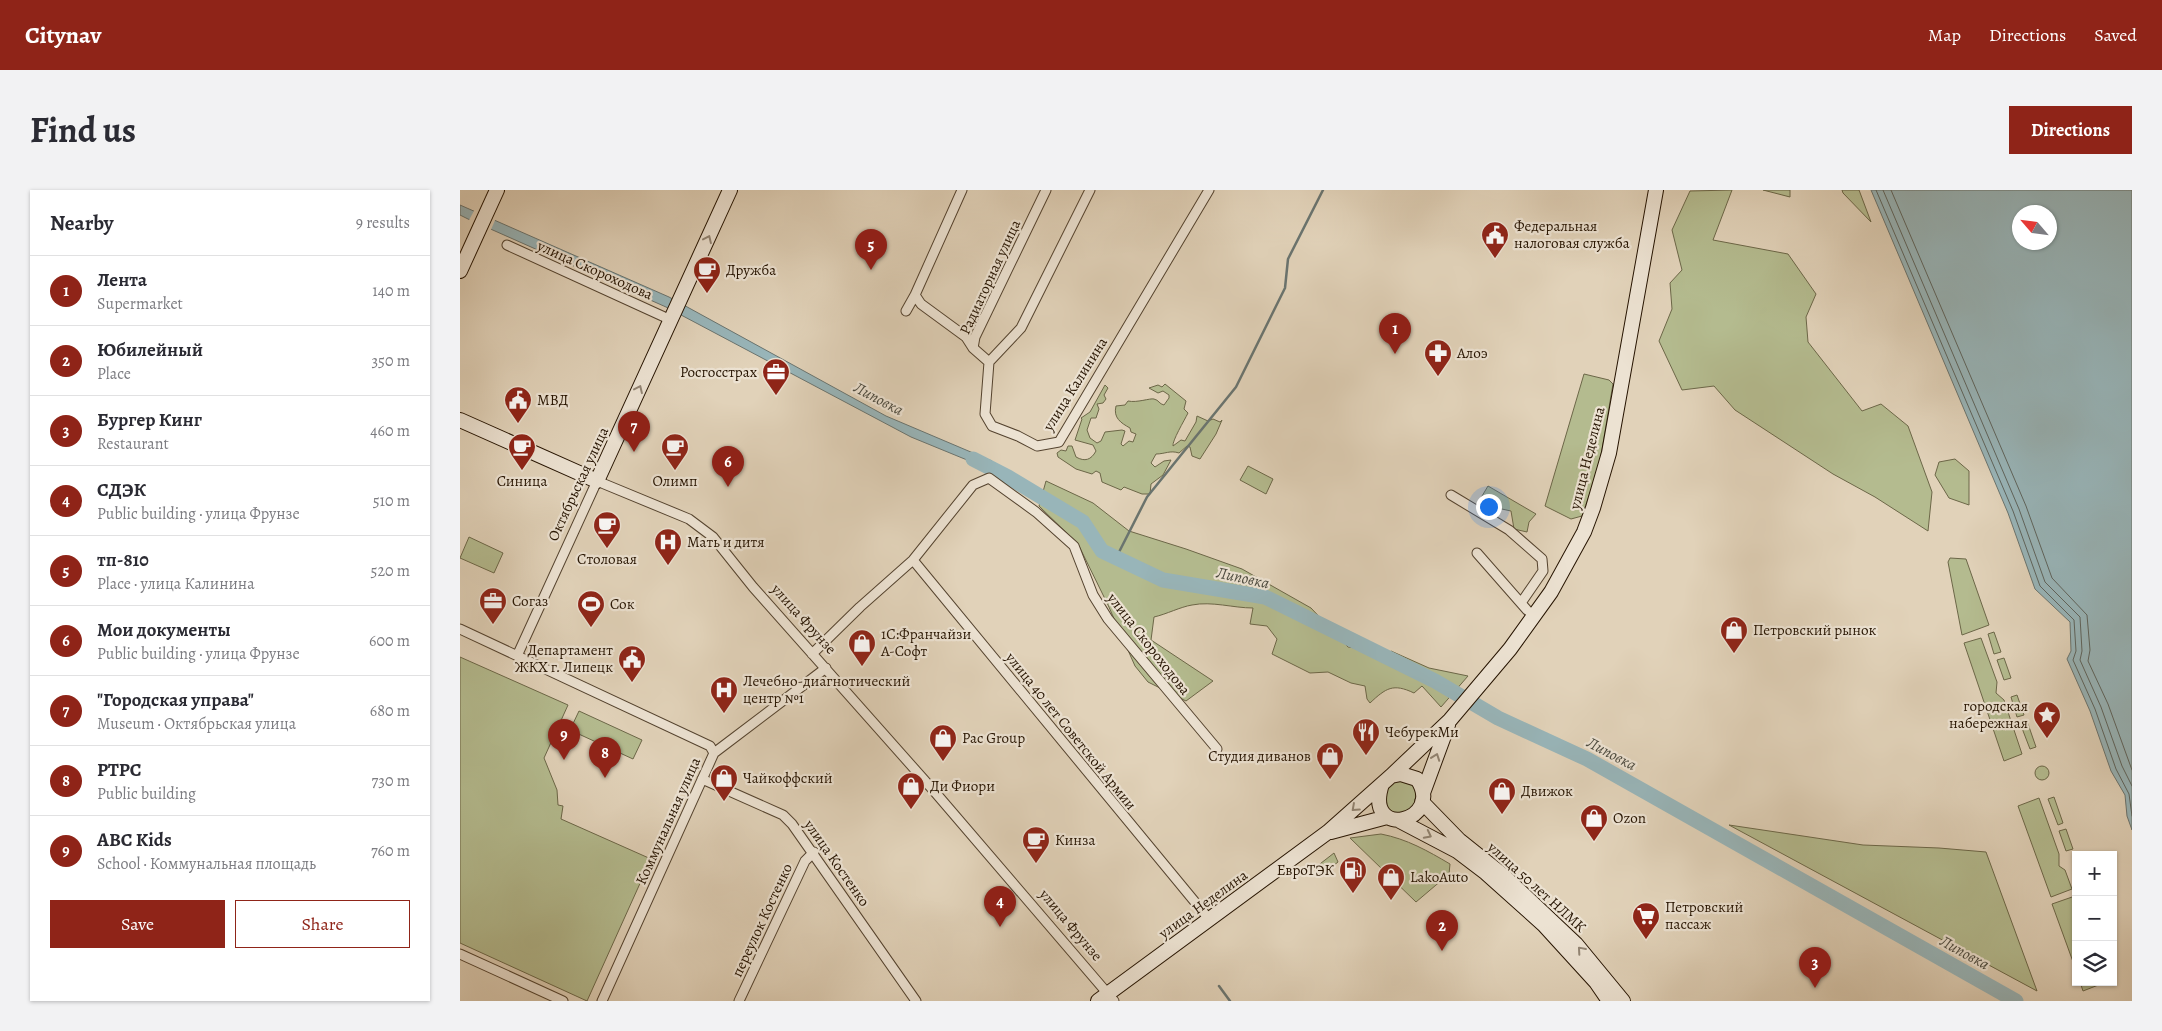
<!DOCTYPE html>
<html lang="en">
<head>
<meta charset="utf-8">
<style>
	body { margin:0; font-family:Alegreya,serif; background:#f2f2f3; color:#2b2b33 }
	.controls { position:absolute; right:15px; bottom:15px; display:grid; overflow:hidden; border-radius:0px; box-shadow:0 1px 4px #0004 }
	.controls button { width:45px; height:45px; display:grid; place-items:center; padding:0; border:0; border-bottom:1px solid #e1e1e2; background:#fff; color:#2b2b33; font:25px sans-serif }
	.compass { position:absolute; left:1552px; top:15px; width:45px; height:45px; border-radius:50%; background:#fff; box-shadow:0 1px 4px #0004; rotate:298deg }
	.you { position:absolute; left:1028px; top:316px; width:18px; height:18px; margin:-12px; border:4px solid #fff; border-radius:50%; background:#1a73e8; box-shadow:0 0 0 8px #1a73e833 }
	.badge { display:grid; place-items:center; width:32px; height:32px; border-radius:50%; background:#8f2418; color:#fff; font-size:16px; font-weight:700 }
	.pin { position:absolute; translate:-50% -41px; filter:drop-shadow(0 1px 2px #0008) }
	.pin::after { content:''; position:absolute; top:26px; width:18px; height:15px; background:inherit; clip-path:polygon(0 0,100% 0,50% 100%) }
	.list { margin:0; padding:0; list-style:none }
	h2 { display:flex; justify-content:space-between; align-items:center; height:65px; margin:0; padding:0 20px; font-size:21px }
	h2 small { font-size:16px; font-weight:400; color:#7c7c81 }
	.list li { display:grid; grid-template-columns:32px 1fr auto; gap:15px; align-items:center; box-sizing:border-box; height:70px; padding:0 20px; border-top:1px solid #e1e1e2 }
	.list b { display:block; font-size:19px; white-space:nowrap }
	.list p { margin:0; font-size:16px; white-space:nowrap; color:#7c7c81 }
	.list em { font-size:16px; font-style:normal; color:#7c7c81 }
	.actions { display:flex; gap:10px; padding:15px 20px }
	.actions a { flex:1; padding:11px 0; border:1px solid #8f2418; border-radius:0px; text-align:center; font-size:18px; color:#8f2418 }
	.actions .main { background:#8f2418; color:#fff }
	.icon { flex:none; width:28px; height:28px; fill:none; stroke:currentColor; stroke-width:2; stroke-linecap:round; stroke-linejoin:round }
	.map { position:relative; flex:none; width:1672px; height:811px; overflow:hidden; border-radius:0px }
	header { display:flex; align-items:center; gap:30px; box-sizing:border-box; height:70px; padding:0 25px; background:#8f2418; color:#fff }
	header strong { font-size:24px }
	nav { display:flex; gap:28px; margin-inline-start:auto; font-size:18px }
	.intro { display:flex; align-items:center; justify-content:space-between; box-sizing:border-box; height:120px; padding:0 30px }
	h1 { margin:0; font-size:35px }
	.button { padding:12px 22px; border-radius:0px; background:#8f2418; color:#fff; font-size:18px; font-weight:700 }
	main { display:flex; gap:30px; padding:0 30px }
	aside { flex:1; background:#fff; border-radius:0px; box-shadow:0 1px 4px #0004 }
	.map>svg:first-child { display:block }
</style>
</head>
<body>
<header>
<strong>Citynav</strong>
<nav><a>Map</a><a>Directions</a><a>Saved</a></nav>
</header>
<div class="intro"><h1>Find us</h1><a class="button">Directions</a></div>
<main>
<aside>
<h2>Nearby<small>9 results</small></h2>
<ul class="list">
<li><span class="badge">1</span><div><b>Лента</b><p>Supermarket</p></div><em>140 m</em></li>
<li><span class="badge">2</span><div><b>Юбилейный</b><p>Place</p></div><em>350 m</em></li>
<li><span class="badge">3</span><div><b>Бургер Кинг</b><p>Restaurant</p></div><em>460 m</em></li>
<li><span class="badge">4</span><div><b>СДЭК</b><p>Public building · улица Фрунзе</p></div><em>510 m</em></li>
<li><span class="badge">5</span><div><b>тп-810</b><p>Place · улица Калинина</p></div><em>520 m</em></li>
<li><span class="badge">6</span><div><b>Мои документы</b><p>Public building · улица Фрунзе</p></div><em>600 m</em></li>
<li><span class="badge">7</span><div><b>&quot;Городская управа&quot;</b><p>Museum · Октябрьская улица</p></div><em>680 m</em></li>
<li><span class="badge">8</span><div><b>РТРС</b><p>Public building</p></div><em>730 m</em></li>
<li><span class="badge">9</span><div><b>ABC Kids</b><p>School · Коммунальная площадь</p></div><em>760 m</em></li>
</ul>
<div class="actions"><a class="main">Save</a><a>Share</a></div>
</aside>
<div class="map">
<svg width="1672" height="811" viewBox="0 0 1672 811">
	<rect width="100%" height="100%" fill="#e1d2b9"/>
	<filter id="stains"><feTurbulence type="fractalNoise" baseFrequency=".004" numOctaves="4"/><feColorMatrix values="0 0 0 0 .2 0 0 0 0 .09 0 0 0 0 .02 0 0 0 .5 -.17"/></filter>
	<radialGradient id="worn" r=".72"><stop offset=".6" stop-color="#630" stop-opacity="0"/><stop offset="1" stop-color="#630" stop-opacity=".3"/></radialGradient>
	<path fill="#b4bb8f" stroke="#6c6748" d="M1272,0L1253,50L1328,64L1356,104L1346,127L1348,152L1402,221L1421,214L1448,236L1472,302L1468,341L1415,307L1373,284L1275,220L1254,196L1222,200L1199,151L1212,119L1210,93L1222,80L1212,40L1230,1Z
		M1303,0H1330V7Z
		M1382,0H1399L1411,32L1383,3Z
		M1124,184L1149,190L1153,194L1139,277L1122,326L1111,329L1085,316Z
		M705,194L726,211L724,219L728,223C724,231 712,251 713,256L721,250L725,251L736,232L737,226L748,231L753,229L760,232L762,230L756,244L740,269L732,266L730,257L727,256L719,263C710,260 705,264 696,264L691,273L695,277L704,271L711,270L703,285L691,294L690,304H682L664,297L661,300L642,292L640,283L636,281L632,284L616,279L598,267L597,263L601,260L606,261L608,256H612L616,267C625,272 631,270 636,261L633,255L615,250L622,229L621,228L630,222L645,195L648,198L644,205L646,209L643,213L637,214L639,219L636,228H631L627,240L630,248L637,253L641,251L645,242L662,240L665,241L661,254L663,256L669,251L673,252L676,244L671,242L670,238C661,233 653,228 656,216L665,215L668,211C677,213 690,208 694,209C699,210 699,214 704,215L709,208V205L703,201L698,203L689,198L698,195L702,197Z
		M1495,269L1509,281V315L1489,308L1475,285L1479,272Z
		M788,276L813,289L806,304L780,290Z
		M586,291L633,313L669,341L726,359L782,379L851,418L888,457L896,458L921,470L931,461L969,478L1008,486L981,517L962,496L954,503C933,493 926,498 910,513L907,509L905,496L891,493L868,482L850,483L812,464L817,449L807,436L790,434L793,418C773,418 752,411 732,415C720,417 707,424 694,427L691,450L753,491L726,511L688,492L675,476L648,415L618,354L579,316Z
		M1028,296L1076,324L1069,332L1067,342L1054,339L1051,321L1028,316L1019,311Z
		M9,347L43,363L34,383L0,368Z
		M1490,368L1506,369L1529,435L1502,445L1488,372Z
		M1534,442L1541,462L1534,464L1528,444Z
		M1521,448L1537,492L1536,503L1544,510L1562,564L1544,571L1504,453Z
		M0,467L108,515L84,568L97,600L98,615L103,616L101,629L191,669L127,811L0,753Z
		M1544,468L1551,488L1544,490L1537,470Z
		M1557,505L1564,525L1557,527L1551,507Z
		M119,521L182,550L173,569L110,540Z
		M1567,531L1576,557L1570,559L1560,533Z
		M1575 583a7 7 0 1 1 14 0a7 7 0 1 1-14 0Z
		M937,588L957,596L954,619L936,624L926,617L924,599Z
		M1594,607L1603,633L1598,635L1588,609Z
		M1579,608L1599,664V676L1605,680L1612,699L1591,707L1558,616Z
		M1269,635L1403,655L1479,658L1526,662L1577,801Z
		M1606,639L1613,659L1606,661L1599,641Z
		M921,644C947,649 968,661 990,674L989,684L956,712L890,648Z
		M874,663L878,672L864,683L856,677Z
		M1615,706L1616,708V780L1592,714Z
		M1620,792H1646L1623,801Z"/>
	<path fill="#98b5b9" stroke="#6a746f" fill-rule="evenodd" d="M1411,0H1672V640L1667,626L1665,605L1651,581L1630,521L1607,469L1611,461L1610,432L1575,399L1548,323ZM1560,22H1590V52H1560Z
		M0,15L209,107L426,226L532,271L529,279L451,247L206,117L8,29L0,25Z"/>
	<path fill="#e1d2b9" d="M15,19L36,28L30,42L8,32Z"/>
	<g fill="none" stroke-linecap="round" stroke-linejoin="round">
		<path stroke="#5e645d" stroke-width="1" d="M1416,0L1553,321L1580,396L1614,430L1616,461L1613,470L1635,519L1656,579L1669,604L1672,626
			M1423,0L1559,319L1585,392L1620,427L1622,461L1620,470L1641,517L1662,576L1672,596
			M1431,0L1566,316L1592,388L1627,425L1630,460L1628,471L1648,514L1672,580"/>
		<path stroke="#6a746f" stroke-width="2.5" d="M656,368L687,307L776,197L825,98L828,69L863,0
			M759,796L770,811"/>
		<path stroke="#98b5b9" stroke-width="15" d="M513,269L548,287L623,332L642,361L703,390L805,407L975,491L1038,528L1127,569L1556,811"/>
		<g stroke="#54432f" stroke-width="11">
			<path id="street" d="M47,55L211,130
				M455,105L502,0
				M446,121L455,105L461,114L506,147L513,158L529,172L525,224L532,236L558,246L577,256L599,252L749,0
				M513,158L515,147L586,0
				M529,172L561,138L630,0
				M991,305L1049,340L1082,369L1083,381L1061,413
				M1017,363L1067,420L1075,426
				M453,370L749,729
				M0,439L250,556L254,563
				M352,464L400,417L453,370L513,295L529,288L576,322L614,356L633,405L648,429L757,559
				M57,466L137,291L229,329L253,347L293,397L474,601L654,811
				M242,589L323,625L332,634L456,811
				M0,764L103,811
				M142,811L254,563L366,478
				M279,811L345,671L354,662"/>
		</g>
		<g stroke="#251301" stroke-width="16">
			<path id="secondary" d="M0,81L37,0
				M0,230L137,291L270,0
				M922,594C903,652 986,631 957,589L941,584L931,586
				M963,603L988,535
				M962,612L999,650L1044,686L1116,754L1163,811
				M938,630L997,661L1026,683L1084,735L1136,792L1149,811
				M871,642L927,627
				M638,811L868,642L931,586L990,530L1050,459L1091,402L1124,342L1133,318L1149,263L1196,0"/>
		</g>
		<use href="#street" stroke="#ece2d2" stroke-width="9"/>
		<use href="#secondary" stroke="#ece2d2" stroke-width="14"/>
	</g>
	<defs><path id="oneway-chevron" d="M-2-3.5L2.5 0L-2 3.5" fill="none" stroke-width="1.6" stroke-linecap="round" stroke-linejoin="round" transform="scale(1.25)"/></defs>
	<g stroke="#928574">
		<use href="#oneway-chevron" transform="translate(248 49) rotate(-65)"/>
		<use href="#oneway-chevron" transform="translate(179 199) rotate(-65)"/>
		<use href="#oneway-chevron" transform="translate(976 567) rotate(-70)"/>
		<use href="#oneway-chevron" transform="translate(895 618) rotate(138)"/>
		<use href="#oneway-chevron" transform="translate(968 645) rotate(27)"/>
		<use href="#oneway-chevron" transform="translate(1121 760) rotate(-131)"/>
	</g>
	<defs>
		<g id="civic-pin" transform="scale(1.4375)"><path d="M0 17L-7.5 6A9.5 9.5 0 1 1 7.5 6Z" fill="#8f2418" stroke="#ece2d2"/><path d="M-.6-6.5H3V-4.5H.6V-3L4-1V1h2V6H-6V1h2V-1L-.6-3ZM-1.2 2.5V6h2.4V2.5Z" fill="#fff"/></g>
		<g id="cafe-pin" transform="scale(1.4375)"><path d="M0 17L-7.5 6A9.5 9.5 0 1 1 7.5 6Z" fill="#8f2418" stroke="#ece2d2"/><path d="M-5.5-4.5H6V0H3Q3 3.5 0 3.5H-2.5Q-5.5 3.5-5.5 0ZM3-3.2v2h1.7v-2ZM-6 4.5H4V6H-6Z" fill="#fff"/></g>
		<g id="pharmacy-pin" transform="scale(1.4375)"><path d="M0 17L-7.5 6A9.5 9.5 0 1 1 7.5 6Z" fill="#8f2418" stroke="#ece2d2"/><path d="M-2-6h4v4h4v4h-4v4h-4v-4h-4v-4h4Z" fill="#fff"/></g>
		<g id="office-pin" transform="scale(1.4375)"><path d="M0 17L-7.5 6A9.5 9.5 0 1 1 7.5 6Z" fill="#8f2418" stroke="#ece2d2"/><path d="M-6-3h4V-5.5h4V-3h4V5H-6ZM-1-4.5V-3h2v-1.5ZM-6 0V1H6V0Z" fill="#fff"/></g>
		<g id="hospital-pin" transform="scale(1.4375)"><path d="M0 17L-7.5 6A9.5 9.5 0 1 1 7.5 6Z" fill="#8f2418" stroke="#ece2d2"/><path d="M-5-5h3v3.5h4V-5h3V5h-3V1.5h-4V5h-3Z" fill="#fff"/></g>
		<g id="stadium-pin" transform="scale(1.4375)"><path d="M0 17L-7.5 6A9.5 9.5 0 1 1 7.5 6Z" fill="#8f2418" stroke="#ece2d2"/><path d="M0-5a6.5 5 0 1 0 0 10a6.5 5 0 1 0 0-10ZM-3.5-1.8h7v3.6h-7Z" fill="#fff"/></g>
		<g id="shop-pin" transform="scale(1.4375)"><path d="M0 17L-7.5 6A9.5 9.5 0 1 1 7.5 6Z" fill="#8f2418" stroke="#ece2d2"/><path d="M-5-2.5h2.3a2.7 3.5 0 0 1 5.4 0H5L5.5 6h-11ZM-1.5-2.5h3a1.5 2.3 0 0 0-3 0Z" fill="#fff"/></g>
		<g id="sight-pin" transform="scale(1.4375)"><path d="M0 17L-7.5 6A9.5 9.5 0 1 1 7.5 6Z" fill="#8f2418" stroke="#ece2d2"/><path d="M0-6L1.8-2.2L6-1.7L2.9 1.2L3.7 5.4L0 3.3L-3.7 5.4L-2.9 1.2L-6-1.7L-1.8-2.2Z" fill="#fff"/></g>
		<g id="restaurant-pin" transform="scale(1.4375)"><path d="M0 17L-7.5 6A9.5 9.5 0 1 1 7.5 6Z" fill="#8f2418" stroke="#ece2d2"/><path d="M-5-6h1v4h1v-4h1v4h1v-4h1v5L-1.5 .5V6h-2V.5L-5-1ZM5-6V6H3V1.5H1.5Q1.5-4 5-6Z" fill="#fff"/></g>
		<g id="fuel-pin" transform="scale(1.4375)"><path d="M0 17L-7.5 6A9.5 9.5 0 1 1 7.5 6Z" fill="#8f2418" stroke="#ece2d2"/><path d="M-5.5-6h7V0h2V4h1.3V-2.5L3-4.5l.8-.8L6-3V5H2.5V1h-1V6h-7ZM-4.2-4.7v3.2H.2V-4.7Z" fill="#fff"/></g>
		<g id="supermarket-pin" transform="scale(1.4375)"><path d="M0 17L-7.5 6A9.5 9.5 0 1 1 7.5 6Z" fill="#8f2418" stroke="#ece2d2"/><path d="M-6-5.5h2.5l.6 2H6L4.5 2H-2.5L-4.4-4H-6ZM-1.5 3.2a1.3 1.3 0 1 0 .1 0ZM3 3.2a1.3 1.3 0 1 0 .1 0Z" fill="#fff"/></g>
	</defs>
	<g fill-rule="evenodd">
		<use href="#civic-pin" x="1035" y="45"/>
		<use href="#cafe-pin" x="247" y="80"/>
		<use href="#pharmacy-pin" x="978" y="163"/>
		<use href="#office-pin" x="316" y="182"/>
		<use href="#civic-pin" x="58" y="210"/>
		<use href="#cafe-pin" x="62" y="257"/>
		<use href="#cafe-pin" x="215" y="257"/>
		<use href="#cafe-pin" x="147" y="335"/>
		<use href="#hospital-pin" x="208" y="352"/>
		<use href="#office-pin" x="33" y="411"/>
		<use href="#stadium-pin" x="131" y="414"/>
		<use href="#shop-pin" x="1274" y="440"/>
		<use href="#shop-pin" x="402" y="453"/>
		<use href="#civic-pin" x="172" y="469"/>
		<use href="#hospital-pin" x="264" y="500"/>
		<use href="#sight-pin" x="1587" y="525"/>
		<use href="#restaurant-pin" x="906" y="542"/>
		<use href="#shop-pin" x="483" y="548"/>
		<use href="#shop-pin" x="870" y="566"/>
		<use href="#shop-pin" x="264" y="588"/>
		<use href="#shop-pin" x="451" y="596"/>
		<use href="#shop-pin" x="1042" y="601"/>
		<use href="#shop-pin" x="1134" y="628"/>
		<use href="#cafe-pin" x="576" y="650"/>
		<use href="#fuel-pin" x="893" y="680"/>
		<use href="#shop-pin" x="931" y="687"/>
		<use href="#supermarket-pin" x="1186" y="726"/>
	</g>
	<g text-anchor="middle" stroke-width="4.5" stroke-linejoin="round" paint-order="stroke">
		<g font-size="15" fill="#251301" stroke="#ece2d2" text-anchor="start">
			<text x="1054" y="41">Федеральная<tspan x="1054" dy="17">налоговая служба</tspan></text>
			<text x="266" y="85">Дружба</text>
			<text x="997" y="168">Алоэ</text>
			<text x="297" y="187" text-anchor="end">Росгосстрах</text>
			<text x="77" y="215">МВД</text>
			<text x="62" y="296" text-anchor="middle">Синица</text>
			<text x="215" y="296" text-anchor="middle">Олимп</text>
			<text x="227" y="357">Мать и дитя</text>
			<text x="147" y="374" text-anchor="middle">Столовая</text>
			<text x="52" y="416">Согаз</text>
			<text x="150" y="419">Сок</text>
			<text x="1293" y="445">Петровский рынок</text>
			<text x="421" y="449">1С:Франчайзи<tspan x="421" dy="17">А-Софт</tspan></text>
			<text x="153" y="465" text-anchor="end">Департамент<tspan x="153" dy="17">ЖКХ г. Липецк</tspan></text>
			<text x="283" y="496">Лечебно-диагнотический<tspan x="283" dy="17">центр №1</tspan></text>
			<text x="1568" y="521" text-anchor="end">городская<tspan x="1568" dy="17">набережная</tspan></text>
			<text x="925" y="547">ЧебурекМи</text>
			<text x="502" y="553">Pac Group</text>
			<text x="851" y="571" text-anchor="end">Студия диванов</text>
			<text x="283" y="593">Чайкоффский</text>
			<text x="470" y="601">Ди Фиори</text>
			<text x="1061" y="606">Движок</text>
			<text x="1153" y="633">Ozon</text>
			<text x="595" y="655">Кинза</text>
			<text x="874" y="685" text-anchor="end">ЕвроТЭК</text>
			<text x="950" y="692">LakoAuto</text>
			<text x="1205" y="722">Петровский<tspan x="1205" dy="17">пассаж</tspan></text>
		</g>
		<g font-size="15" fill="#251301" stroke="#ece2d2">
			<text transform="translate(135 80) rotate(24)" y="5">улица Скороходова</text>
			<text transform="translate(530 87) rotate(-65)" y="5">Радиаторная улица</text>
			<text transform="translate(615 194) rotate(-58)" y="5">улица Калинина</text>
			<text transform="translate(1127 268) rotate(-76)" y="5">улица Неделина</text>
			<text transform="translate(118 294) rotate(-65)" y="5">Октябрьская улица</text>
			<text transform="translate(344 429) rotate(48)" y="5">улица Фрунзе</text>
			<text transform="translate(689 454) rotate(52)" y="5">улица Скороходова</text>
			<text transform="translate(611 541) rotate(51)" y="5">улица 40 лет Советской Армии</text>
			<text transform="translate(208 631) rotate(-66)" y="5">Коммунальная улица</text>
			<text transform="translate(377 673) rotate(55)" y="5">улица Костенко</text>
			<text transform="translate(1077 697) rotate(42)" y="5">улица 50 лет НЛМК</text>
			<text transform="translate(743 714) rotate(-36)" y="5">улица Неделина</text>
			<text transform="translate(302 730) rotate(-65)" y="5">переулок Костенко</text>
			<text transform="translate(611 735) rotate(50)" y="5">улица Фрунзе</text>
		</g>
		<g font-size="16" font-style="italic" fill="#4d4c41" stroke="#ece2d2">
			<text transform="translate(419 208) rotate(28)" y="6">Липовка</text>
			<text transform="translate(783 387) rotate(12)" y="6">Липовка</text>
			<text transform="translate(1152 563) rotate(28)" y="6">Липовка</text>
			<text transform="translate(1505 762) rotate(29)" y="6">Липовка</text>
		</g>
	</g>
	<rect width="100%" height="100%" filter="url(#stains)"/>
	<rect width="100%" height="100%" fill="url(#worn)"/>
</svg>
<div class="controls">
<button>+</button>
<button>−</button>
<button><svg class="icon" aria-label="layers" viewBox="0 0 24 24"><path d="M12 4l9 5-9 5-9-5zM3 14l9 5 9-5"/></svg></button>
</div>
<svg class="compass" viewBox="-18 -18 36 36"><path d="M0-13l5 13h-10z" fill="#e53935"/><path d="M0 13l5-13h-10z" fill="#7c7c81"/></svg>
<div class="you"></div>
<div class="pin badge" style="left:935px;top:164px">1</div>
<div class="pin badge" style="left:982px;top:761px">2</div>
<div class="pin badge" style="left:1355px;top:798px">3</div>
<div class="pin badge" style="left:540px;top:737px">4</div>
<div class="pin badge" style="left:411px;top:80px">5</div>
<div class="pin badge" style="left:268px;top:297px">6</div>
<div class="pin badge" style="left:174px;top:262px">7</div>
<div class="pin badge" style="left:145px;top:588px">8</div>
<div class="pin badge" style="left:104px;top:570px">9</div>
</div>
</main>
</body>
</html>
